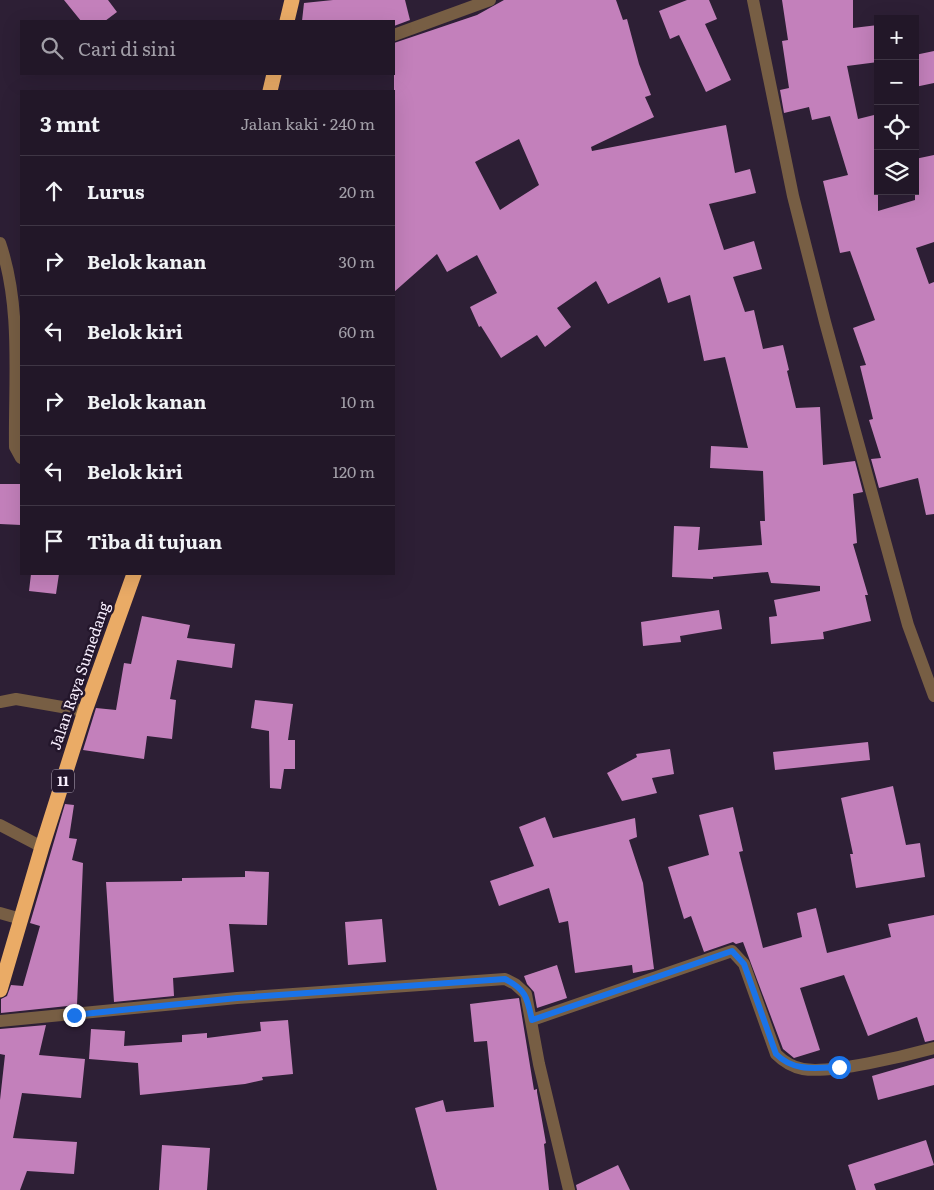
<!DOCTYPE html>
<html lang="id">
<head>
<meta charset="utf-8">
<style>
	body { margin:0; font-family:Literata,serif; background:#2a2030; color:#f1f3f6 }
	.controls { position:absolute; right:15px; top:15px; display:grid; overflow:hidden; border-radius:0px; box-shadow:0 5px 20px #0002 }
	.controls button { width:45px; height:45px; display:grid; place-items:center; padding:0; border:0; border-bottom:1px solid #3f3645; background:#221728; color:#f1f3f6; font:25px sans-serif }
	.stop { position:absolute; width:15px; height:15px; margin:-11px; border:4px solid #1a73e8; border-radius:50%; background:#fff }
	.stop.end { background:#1a73e8; border-color:#fff; box-shadow:0 1px 5px #0008 }
	.list { margin:0; padding:0; list-style:none }
	h2 { display:flex; justify-content:space-between; align-items:center; height:65px; margin:0; padding:0 20px; font-size:21px }
	h2 small { font-size:16px; font-weight:400; color:#a29fa8 }
	.list li { display:grid; grid-template-columns:32px 1fr auto; gap:15px; align-items:center; box-sizing:border-box; height:70px; padding:0 20px; border-top:1px solid #3f3645 }
	.list b { display:block; font-size:19px; white-space:nowrap }
	.list em { font-size:16px; font-style:normal; color:#a29fa8 }
	.icon { flex:none; width:28px; height:28px; fill:none; stroke:currentColor; stroke-width:2; stroke-linecap:round; stroke-linejoin:round }
	.map { position:relative; flex:none; width:934px; height:1190px; overflow:hidden }
	.search { position:absolute; background:#221728; box-shadow:0 5px 20px #0002; left:20px; top:20px; width:375px; height:55px; display:flex; align-items:center; gap:12px; box-sizing:border-box; padding:0 18px; border-radius:0px; color:#a29fa8; font-size:19px }
	.panel { position:absolute; background:#221728; box-shadow:0 5px 20px #0002; left:20px; top:90px; width:375px; height:485px; border-radius:0px }
	.map>svg:first-child { display:block }
</style>
</head>
<body>
<div class="map">
<svg width="934" height="1190" viewBox="0 0 934 1190">
	<rect width="100%" height="100%" fill="#2d1f35"/>
	<path fill="#c380bb" fill-rule="evenodd" d="M64,0H108L117,12L105,21H81Z
		M333,0H405L410,20L394,26V21H302L304,3Z
		M504,0H616L623,20L627,19L639,64L651,95L645,97L654,117L591,147L592,151L726,125L735,173L750,169L756,193L709,204L724,250L754,241L762,269L733,277L745,312L754,310L763,349L783,345L789,370L787,371L796,408L820,407L823,465L855,461L863,492L853,494L857,543L853,544L868,595H865L871,621L823,632L824,639L771,644L769,617L777,616L774,600L820,591V586L771,583L768,572L713,577V579L672,577L674,526L700,527L698,550L762,545L760,521H765L763,471L710,468L711,446L748,448L725,357L704,361L690,295L668,303L660,277L608,304L596,281L557,308L571,327L545,347L537,335L501,358L481,326L479,327L470,307L497,293L477,255L447,272L437,254L394,292V43L477,15ZM519,139L539,185L500,210L475,162Z
		M687,0H709L717,19L705,24L731,80L706,92L679,35L670,39L659,11Z
		M782,0H853V28L878,25V62L847,66L858,119L878,114V211L915,200V159L934,155V242L916,248L929,284L934,282V514L926,515L918,478L879,488L871,459L881,458L869,420L873,419L860,366L866,365L853,328L875,320L850,251L840,253L823,181L848,175L830,116L812,120L809,107L784,113L780,90L789,88L782,41L788,40Z
		M934,51V83L915,87V55Z
		M0,484H21V525L0,524Z
		M31,574H59L56,594L29,591Z
		M719,610L722,629L680,636L681,642L643,646L641,622Z
		M142,616L190,625L187,638L235,644L232,668L177,660L170,699L176,700L172,739L147,736L144,759L83,750L96,708L116,710L124,663L131,664Z
		M255,700L293,704L288,740H295V769H284L281,789L270,788L269,731L251,728Z
		M868,742L870,760L775,770L773,752Z
		M670,749L674,774L652,778L657,793L622,801L607,773L637,757L636,754Z
		M893,786L906,845L920,843L925,877L856,888L850,854H853L841,798Z
		M65,804L74,805L69,838L77,839L72,860L83,863L77,1005L1,1013V999L7,996L11,985L23,986L40,926L30,923Z
		M733,807L743,851L739,852L763,948L802,937L797,913L816,908L827,953L891,937L888,924L934,915V1040L925,1042L917,1017L868,1036L844,975L800,988L820,1050L794,1058L783,1049L743,942L736,944L733,942L704,952L691,916L684,919L668,867L709,855L699,815Z
		M545,817L553,838L635,818L637,837L629,840L643,883L654,969L633,973L632,965L575,973L568,921L559,923L549,888L499,906L490,881L534,866L519,827Z
		M245,871L269,872L267,925L229,924L234,972L173,978L174,996L114,1002L106,882L182,881V878L245,877Z
		M382,919L386,962L348,965L345,922Z
		M557,965L567,998L537,1008L534,992L527,984L524,976Z
		M519,998L534,1090L537,1089V1092L546,1143L544,1144L549,1190H437L415,1108L443,1100L446,1112L494,1107L487,1041L474,1042L470,1004Z
		M288,1020L293,1074L262,1077L263,1080L245,1084L140,1095L138,1063L89,1059L91,1029L125,1031L124,1046L182,1042V1035L207,1033V1038L261,1031L260,1022Z
		M46,1025L39,1055L85,1059L81,1098L22,1093L13,1138L77,1142L74,1174L27,1171L20,1190H0V1100L5,1055L0,1054V1029Z
		M934,1058V1085L878,1100L872,1076Z
		M926,1140L934,1165L874,1184L876,1190H856L848,1165Z
		M162,1145L210,1148L207,1190H159Z
		M618,1165L630,1190H577L576,1185Z"/>
	<g fill="none" stroke-linecap="round" stroke-linejoin="round">
		<path stroke="#775e44" stroke-width="12" d="M753,0L793,196L825,322L908,625L934,696
			M394,35L490,0
			M0,243C22,307 14,380 15,447L21,458
			M0,702L16,699L85,711
			M0,825L42,847
			M0,913L21,919
			M532,1020L732,951L744,964L776,1054C783,1061 792,1067 803,1069C831,1074 905,1056 934,1048
			M0,1021L237,998L505,979L515,984L526,994L539,1064L569,1190"/>
		<path stroke="#eaab66" stroke-width="15" d="M287,21L292,0
			M270,91L274,74
			M0,990L42,847L85,711L134,574"/>
	</g>
	<g fill="none" stroke-linecap="round" stroke-linejoin="round">
		<path stroke="#1a73e8" stroke-width="6" d="M74,1015L237,998L505,979C526,990 527,997 532,1020L732,951L744,964L776,1054C794,1072 815,1068 839,1067"/>
	</g>
	<g text-anchor="middle" stroke-width="5" stroke-linejoin="round" paint-order="stroke">
		<rect fill="#23162b" stroke="#b8aebf" stroke-width="1" x="52" y="769.5" width="22" height="23" rx="4"/>
		<g font-size="14" font-weight="bold" fill="#f8effe">
			<text x="63" y="786">11</text>
		</g>
		<g font-size="15" fill="#f8effe" stroke="#23162b">
			<text transform="translate(80 676) rotate(-71)" y="5">Jalan Raya Sumedang</text>
		</g>
	</g>
</svg>
<div class="controls">
<button>+</button>
<button>−</button>
<button><svg class="icon" aria-label="locate" viewBox="0 0 24 24"><circle cx="12" cy="12" r="6"/><path d="M12 2v4M12 18v4M2 12h4M18 12h4"/></svg></button>
<button><svg class="icon" aria-label="layers" viewBox="0 0 24 24"><path d="M12 4l9 5-9 5-9-5zM3 14l9 5 9-5"/></svg></button>
</div>
<div class="stop" style="left:839px;top:1067px"></div>
<div class="stop end" style="left:74px;top:1015px"></div>
<div class="search"><svg class="icon" aria-label="search" viewBox="0 0 24 24"><circle cx="10" cy="10" r="6"/><path d="M15 15l6 6"/></svg>Cari di sini</div>
<section class="panel">
<h2>3 mnt<small>Jalan kaki · 240 m</small></h2>
<ul class="list">
<li><svg class="icon" aria-label="ahead" viewBox="0 0 24 24"><path d="M12 20V5M6 11l6-6 6 6"/></svg><div><b>Lurus</b></div><em>20 m</em></li>
<li><svg class="icon" aria-label="right" viewBox="0 0 24 24"><path d="M7 20v-9h11M14 6l5 5-5 5"/></svg><div><b>Belok kanan</b></div><em>30 m</em></li>
<li><svg class="icon" aria-label="left" viewBox="0 0 24 24"><path d="M17 20v-9H6M10 6l-5 5 5 5"/></svg><div><b>Belok kiri</b></div><em>60 m</em></li>
<li><svg class="icon" aria-label="right" viewBox="0 0 24 24"><path d="M7 20v-9h11M14 6l5 5-5 5"/></svg><div><b>Belok kanan</b></div><em>10 m</em></li>
<li><svg class="icon" aria-label="left" viewBox="0 0 24 24"><path d="M17 20v-9H6M10 6l-5 5 5 5"/></svg><div><b>Belok kiri</b></div><em>120 m</em></li>
<li><svg class="icon" aria-label="arrive" viewBox="0 0 24 24"><path d="M6 21V4h12l-3 4 3 4H6"/></svg><div><b>Tiba di tujuan</b></div></li>
</ul>
</section>
</div>
</body>
</html>
